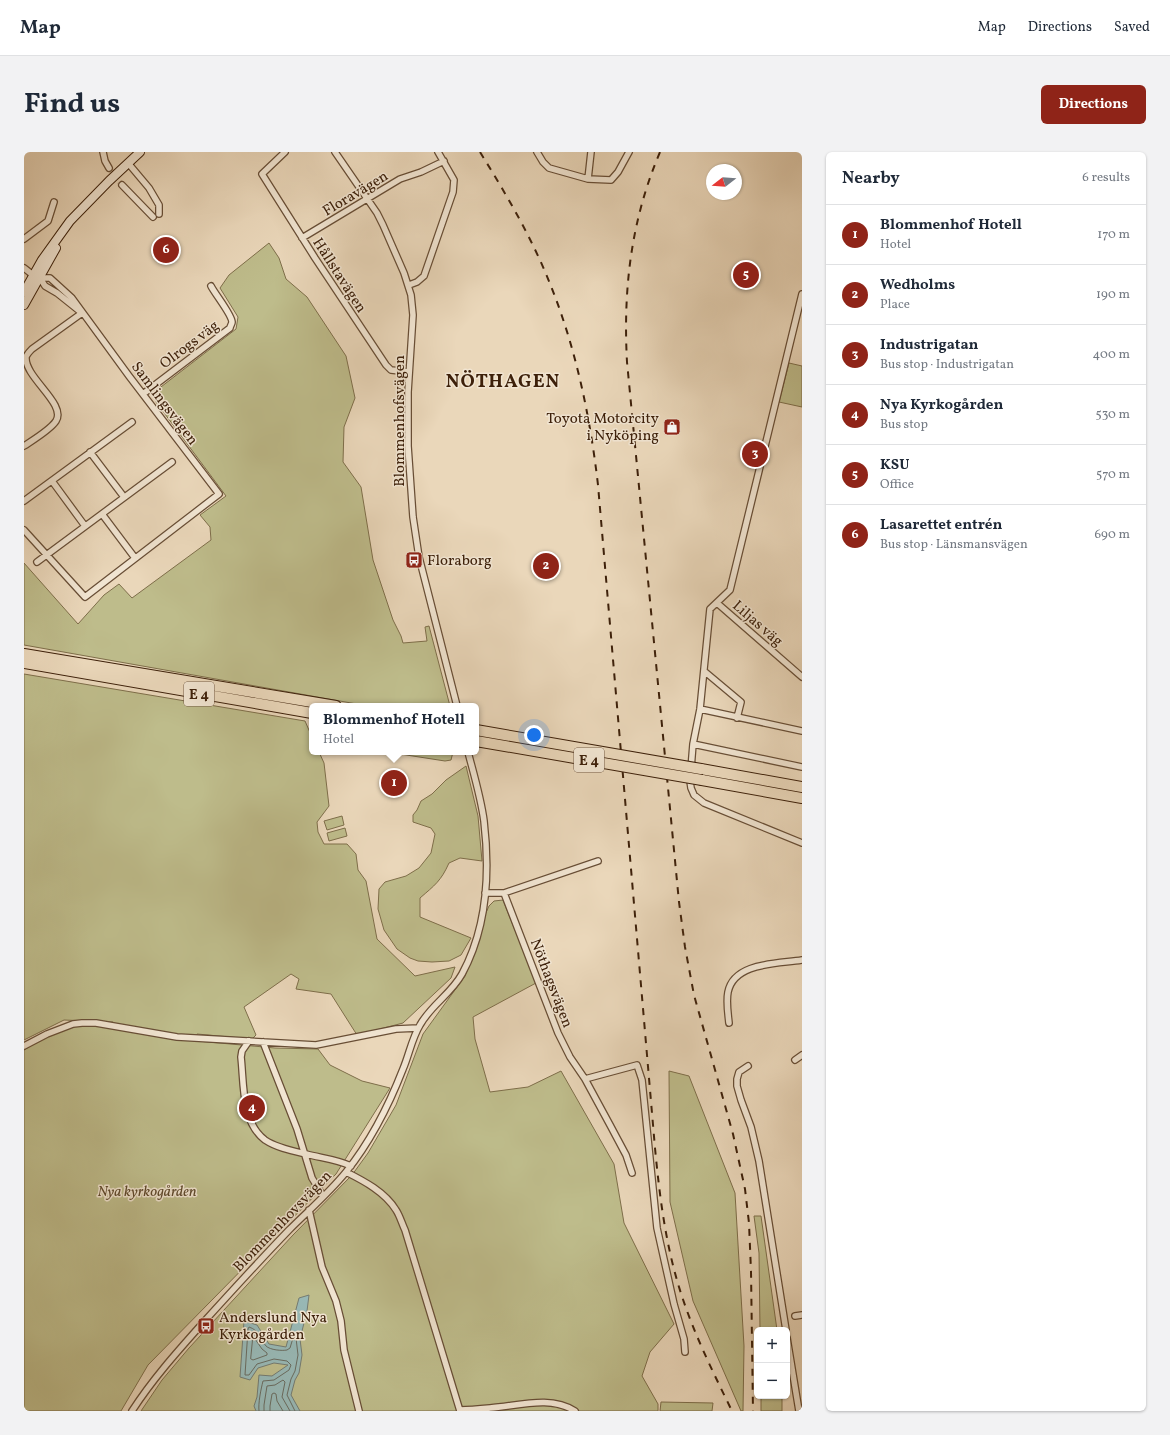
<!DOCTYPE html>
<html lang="en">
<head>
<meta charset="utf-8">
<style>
	body { margin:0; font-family:Vollkorn,serif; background:#f2f2f3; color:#1f2937 }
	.controls { position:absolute; right:12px; bottom:12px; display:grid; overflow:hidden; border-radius:6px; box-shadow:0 1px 3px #0004 }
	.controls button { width:36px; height:36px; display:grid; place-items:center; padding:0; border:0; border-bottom:1px solid #e0e1e3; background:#fff; color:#1f2937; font:20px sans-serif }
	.compass { position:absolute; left:682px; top:12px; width:36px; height:36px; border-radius:50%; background:#fff; box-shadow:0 1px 3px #0004; rotate:253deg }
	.you { position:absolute; left:510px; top:583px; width:14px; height:14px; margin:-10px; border:3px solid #fff; border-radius:50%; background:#1a73e8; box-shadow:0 0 0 6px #1a73e833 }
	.badge { display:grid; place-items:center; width:26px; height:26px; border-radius:50%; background:#8f2418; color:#fff; font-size:13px; font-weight:700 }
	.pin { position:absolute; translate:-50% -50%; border:2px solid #fff; box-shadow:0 1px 4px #0006 }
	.popup { position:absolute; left:285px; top:551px; width:170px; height:52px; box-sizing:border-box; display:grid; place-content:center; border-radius:6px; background:#fff; filter:drop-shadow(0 1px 3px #0005); font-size:13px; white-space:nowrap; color:#747a83 }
	.popup b { font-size:15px; color:#1f2937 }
	.popup::after { content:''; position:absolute; left:50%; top:100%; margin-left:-8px; border:8px solid transparent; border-top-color:#fff }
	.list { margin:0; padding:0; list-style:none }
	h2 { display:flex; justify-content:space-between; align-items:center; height:52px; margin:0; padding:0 16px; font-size:17px }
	h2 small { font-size:13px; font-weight:400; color:#747a83 }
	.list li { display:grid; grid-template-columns:26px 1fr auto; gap:12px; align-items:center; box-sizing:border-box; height:60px; padding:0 16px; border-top:1px solid #e0e1e3 }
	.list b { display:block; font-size:15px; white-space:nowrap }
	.list p { margin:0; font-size:13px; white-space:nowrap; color:#747a83 }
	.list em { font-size:13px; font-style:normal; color:#747a83 }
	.map { position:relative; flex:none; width:778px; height:1259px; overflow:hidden; border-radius:6px }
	header { display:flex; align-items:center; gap:24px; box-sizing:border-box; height:56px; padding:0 20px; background:#fff; border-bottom:1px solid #e0e1e3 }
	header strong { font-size:19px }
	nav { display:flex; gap:22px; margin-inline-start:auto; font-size:14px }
	.intro { display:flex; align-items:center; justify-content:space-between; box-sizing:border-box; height:96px; padding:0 24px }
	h1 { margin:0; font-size:28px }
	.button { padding:10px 18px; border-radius:6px; background:#8f2418; color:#fff; font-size:14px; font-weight:700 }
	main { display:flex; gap:24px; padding:0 24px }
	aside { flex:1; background:#fff; border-radius:6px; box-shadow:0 1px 3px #0004 }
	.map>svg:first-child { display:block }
</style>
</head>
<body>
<header>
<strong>Map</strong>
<nav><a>Map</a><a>Directions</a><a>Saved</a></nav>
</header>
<div class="intro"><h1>Find us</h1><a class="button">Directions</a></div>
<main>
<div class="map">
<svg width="778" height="1259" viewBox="0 0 778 1259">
	<rect width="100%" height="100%" fill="#ead7ba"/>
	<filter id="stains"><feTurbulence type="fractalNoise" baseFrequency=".005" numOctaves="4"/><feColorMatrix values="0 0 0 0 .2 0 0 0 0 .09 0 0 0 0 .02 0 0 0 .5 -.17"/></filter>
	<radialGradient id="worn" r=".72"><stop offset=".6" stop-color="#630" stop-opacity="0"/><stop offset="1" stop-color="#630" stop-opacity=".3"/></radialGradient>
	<path fill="#bebc8b" stroke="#7e6e4a" d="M245,91L255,106L262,127L283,145L322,204L331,246L320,275L319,310L337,335L349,408L369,468L377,484L379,491L403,489L401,475L405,474L426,554H344L0,493V411L54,472L80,443L95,432L108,446L187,388L186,375L176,363L202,344L132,250L133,238L212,177L214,165L196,136L205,123Z
		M765,211L778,214V255L755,250Z
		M0,522L281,569L288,585V600H295L300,611L305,654L293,670L294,680L300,692H323L332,702L334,718L342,729L353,787L391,824L431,815L427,826L379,871L333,883L307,842L272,837L275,827L267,822L220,855L232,883L228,887L173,882V889L251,896L294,897L306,913L338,929L366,936L312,1022L124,1213L97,1259H0V898C17,887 39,875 60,873C68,872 79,875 87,876L89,870L40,868L0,888Z
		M363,600H429L427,608L421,609Z
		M442,614L454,664L458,709L436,706L425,711C417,729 411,733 396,746V765L447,786L437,803L425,809L408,810L394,809L386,806L373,797L360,778L354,757L355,737L361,730L382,724L395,716L407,701L411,682L407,676L389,670V663L393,658L397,649L408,642L422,628Z
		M318,664L320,673L303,678L300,669Z
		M321,676L323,684L305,689L303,681Z
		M479,748L512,831L449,865L451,887L466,940L504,935L537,919L590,1012L600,1071L650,1172L626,1200L618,1224L634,1252V1259H117L138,1228L165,1196L269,1083L328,1023L344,1001L372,953L399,882L441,824L454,791L460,765L465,754L470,749Z
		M645,919L665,924L711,1041L720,1194L719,1259H717L669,1149L646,1050Z
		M730,1064H737L753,1178H736L735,1101Z
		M737,1244H758V1259H737Z
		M637,1250L689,1251L688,1259H636Z"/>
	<path fill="#98b8b5" stroke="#747b71" d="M285,1143L283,1159L276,1187L278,1203L275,1221L271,1228L267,1243L276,1259H232L230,1254L233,1245L235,1223L248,1224L264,1213L250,1211L234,1216L226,1228L216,1225L220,1169L233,1173L245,1192L262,1195L275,1146Z"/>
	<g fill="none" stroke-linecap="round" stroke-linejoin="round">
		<path stroke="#6a6c60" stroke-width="1" d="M229,1187H231L238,1197L243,1201V1203L229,1208L227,1207Z
			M235,1259C234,1251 237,1237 239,1229L250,1228L265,1218L267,1213L263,1209L250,1207L233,1212L225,1223H221L224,1177L225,1175C235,1178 236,1187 242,1194C246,1198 258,1199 263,1198L266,1196L269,1186H272L274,1203L271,1219L267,1227L263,1243L271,1259
			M240,1259V1253L243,1234L251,1233L259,1228L261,1230L258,1245L266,1259
			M246,1259V1254L248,1242L250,1241L252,1242L253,1249L259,1259"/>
		<path stroke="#c7b297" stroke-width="5.5" stroke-dasharray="5.5 3" stroke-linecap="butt" d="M85,16L98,33"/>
		<g stroke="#684e36" stroke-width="8">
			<path id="street" d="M79,0L81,9L85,16
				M261,0L238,22L291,106L362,213L367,218L385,220
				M311,0L353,61L359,73L380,121L387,143L389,163L384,240V294L389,365L395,405L433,554
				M513,0L519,10L525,16L564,27L587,28L594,20L605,0
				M104,11L125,36L135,53V62
				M564,27L567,0
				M98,33L129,65
				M278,86L376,27L397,20L420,9
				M0,87L24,69L30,50
				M0,116L9,123
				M385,133L393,130L400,124L429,40L430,28L414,0
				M778,142L706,438L686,457L676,557L669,592L666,629L667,636L670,643L680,651L778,691
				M119,242L206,176C206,174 208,172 208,170C208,163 191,142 187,134
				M0,294C9,288 26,278 32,269C43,252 0,225 2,205C3,202 6,199 8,197L58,161
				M66,300L100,345
				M28,329L61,374
				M0,349L108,270
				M78,362L111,406
				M0,378L61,445L195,342L105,224L48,146L26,126H16L21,134L33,141L58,161
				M13,410L148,310
				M693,451L778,525
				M680,519L717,550L713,566
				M676,557L778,579
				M669,592L778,615
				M461,741H480L534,881L546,905L561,927L586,973L602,1003L608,1021
				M480,741L574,709
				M705,871C704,861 702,850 704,840C710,810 754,812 778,808
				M225,889L218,899L217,905C220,931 217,970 241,988C253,996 269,999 282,1002C297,1006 312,1007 327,1014
				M239,890L273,977L288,1026L299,1044
				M0,894L23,882L49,872L58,871H72L153,885L292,893L372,877L394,876
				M771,908L778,903
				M724,914L715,920L713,927V934L717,948L727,975L735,1009L762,1178
				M561,927L613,913L618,928L633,1076L650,1152L660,1187L661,1200
				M322,1020C340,1029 361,1040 372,1058C376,1064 378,1072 381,1078L436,1259
				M285,1058L298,1115L312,1149L317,1169L320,1198L335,1259
				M771,1164L778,1163
				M763,1186L775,1259
				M436,1258C446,1258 456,1257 466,1256C494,1254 526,1243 551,1259
				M108,1259C128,1228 152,1201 177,1173C206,1141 235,1109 265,1078C284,1059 305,1041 322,1020C347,989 365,953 379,917C385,903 388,886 396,873C407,853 427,842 438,822C463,776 466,720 460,669C457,646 450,623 444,600"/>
		</g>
		<g stroke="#3d200a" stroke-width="10">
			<path id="secondary" d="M0,140L18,108L46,69L85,29L116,0
				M0,153L32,96"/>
		</g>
		<g stroke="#3d200a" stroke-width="12">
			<path id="highway" d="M0,502L312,554
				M0,511L288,561
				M677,617L778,635
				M678,628L778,646"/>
		</g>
		<use href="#street" stroke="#f1e5d2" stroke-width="5.5"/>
		<use href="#secondary" stroke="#f1e5d2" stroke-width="8"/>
		<use href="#highway" stroke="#ead7ba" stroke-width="10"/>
		<path stroke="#3d200a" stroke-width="2" stroke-dasharray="7 7" stroke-linecap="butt" d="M456,0C477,34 498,69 515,106C548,178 565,255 574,333L631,996C635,1038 640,1080 651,1121C664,1170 686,1214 708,1259
			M636,0C607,68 599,137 603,210L655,750L661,795L670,843L709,982L721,1037L725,1071L727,1119L729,1259"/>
		<g stroke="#3d200a" stroke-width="12" stroke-linecap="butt">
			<path id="highway-bridge" d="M452,578L677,617
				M452,589L678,628"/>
		</g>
		<use href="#highway-bridge" stroke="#ead7ba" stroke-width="10"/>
	</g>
	<defs>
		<g id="shop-square" transform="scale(0.9)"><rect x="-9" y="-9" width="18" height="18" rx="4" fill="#8f2418" stroke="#f1e5d2"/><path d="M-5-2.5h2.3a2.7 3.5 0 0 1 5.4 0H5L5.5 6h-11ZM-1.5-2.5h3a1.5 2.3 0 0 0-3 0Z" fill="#fff"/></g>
		<g id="bus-square" transform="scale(0.9)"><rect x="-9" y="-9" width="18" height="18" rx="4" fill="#8f2418" stroke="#f1e5d2"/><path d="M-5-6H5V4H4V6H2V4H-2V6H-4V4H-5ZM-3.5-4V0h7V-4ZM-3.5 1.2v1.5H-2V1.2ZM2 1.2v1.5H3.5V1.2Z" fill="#fff"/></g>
	</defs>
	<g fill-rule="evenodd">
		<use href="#shop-square" x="648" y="275"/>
		<use href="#bus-square" x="390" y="408"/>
		<use href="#bus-square" x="182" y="1174"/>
	</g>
	<g text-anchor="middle" stroke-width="3" stroke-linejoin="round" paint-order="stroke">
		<g fill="#f1e5d2" stroke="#735b46" stroke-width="1">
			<rect x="160" y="530" width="30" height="24" rx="3"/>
			<rect x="550" y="596" width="30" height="24" rx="3"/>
		</g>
		<g font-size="14" font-weight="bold" fill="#3d200a">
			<text x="175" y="547">E 4</text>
			<text x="565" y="613">E 4</text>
		</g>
		<g font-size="15" fill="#3d200a" stroke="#f1e5d2">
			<text transform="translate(331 41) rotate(-31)" y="5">Floravägen</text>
			<text transform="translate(316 123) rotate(57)" y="5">Hållstavägen</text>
			<text transform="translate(165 192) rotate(-37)" y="5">Olrogs väg</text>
			<text transform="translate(141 251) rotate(53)" y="5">Samlingsvägen</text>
			<text transform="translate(375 269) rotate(-90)" y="5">Blommenhofsvägen</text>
			<text transform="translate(734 471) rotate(41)" y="5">Liljas väg</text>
			<text transform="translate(528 831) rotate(69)" y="5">Nöthagsvägen</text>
			<text transform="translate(258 1069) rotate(-46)" y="5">Blommenhovsvägen</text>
		</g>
		<g font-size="15" fill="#3d200a" stroke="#f1e5d2" text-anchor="start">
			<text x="635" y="271" text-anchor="end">Toyota Motorcity<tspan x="635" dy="17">i Nyköping</tspan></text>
			<text x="403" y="413">Floraborg</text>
			<text x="195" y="1170">Anderslund Nya<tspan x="195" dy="17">Kyrkogården</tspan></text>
		</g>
		<g font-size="15" font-style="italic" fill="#5d472a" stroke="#f1e5d2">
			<text x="123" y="1044">Nya kyrkogården</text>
		</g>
		<g font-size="19" font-weight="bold" letter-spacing="1" fill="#3d200a" stroke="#f1e5d2">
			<text x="479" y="235">NÖTHAGEN</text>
		</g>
	</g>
	<rect width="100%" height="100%" filter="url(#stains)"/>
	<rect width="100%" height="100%" fill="url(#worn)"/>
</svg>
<div class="controls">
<button>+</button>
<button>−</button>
</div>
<svg class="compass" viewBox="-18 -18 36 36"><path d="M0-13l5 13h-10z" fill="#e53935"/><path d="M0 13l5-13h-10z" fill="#747a83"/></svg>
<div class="you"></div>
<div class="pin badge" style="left:370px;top:631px">1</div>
<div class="popup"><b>Blommenhof Hotell</b>Hotel</div>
<div class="pin badge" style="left:522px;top:414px">2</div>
<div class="pin badge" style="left:731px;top:302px">3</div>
<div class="pin badge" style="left:228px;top:956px">4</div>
<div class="pin badge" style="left:722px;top:123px">5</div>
<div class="pin badge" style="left:142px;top:98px">6</div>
</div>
<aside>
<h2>Nearby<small>6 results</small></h2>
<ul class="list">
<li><span class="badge">1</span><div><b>Blommenhof Hotell</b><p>Hotel</p></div><em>170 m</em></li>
<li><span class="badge">2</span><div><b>Wedholms</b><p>Place</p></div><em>190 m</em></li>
<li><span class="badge">3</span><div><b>Industrigatan</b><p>Bus stop · Industrigatan</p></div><em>400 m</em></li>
<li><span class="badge">4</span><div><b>Nya Kyrkogården</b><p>Bus stop</p></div><em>530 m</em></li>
<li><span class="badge">5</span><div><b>KSU</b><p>Office</p></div><em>570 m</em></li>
<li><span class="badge">6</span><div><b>Lasarettet entrén</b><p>Bus stop · Länsmansvägen</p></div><em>690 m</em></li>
</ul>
</aside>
</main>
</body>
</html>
